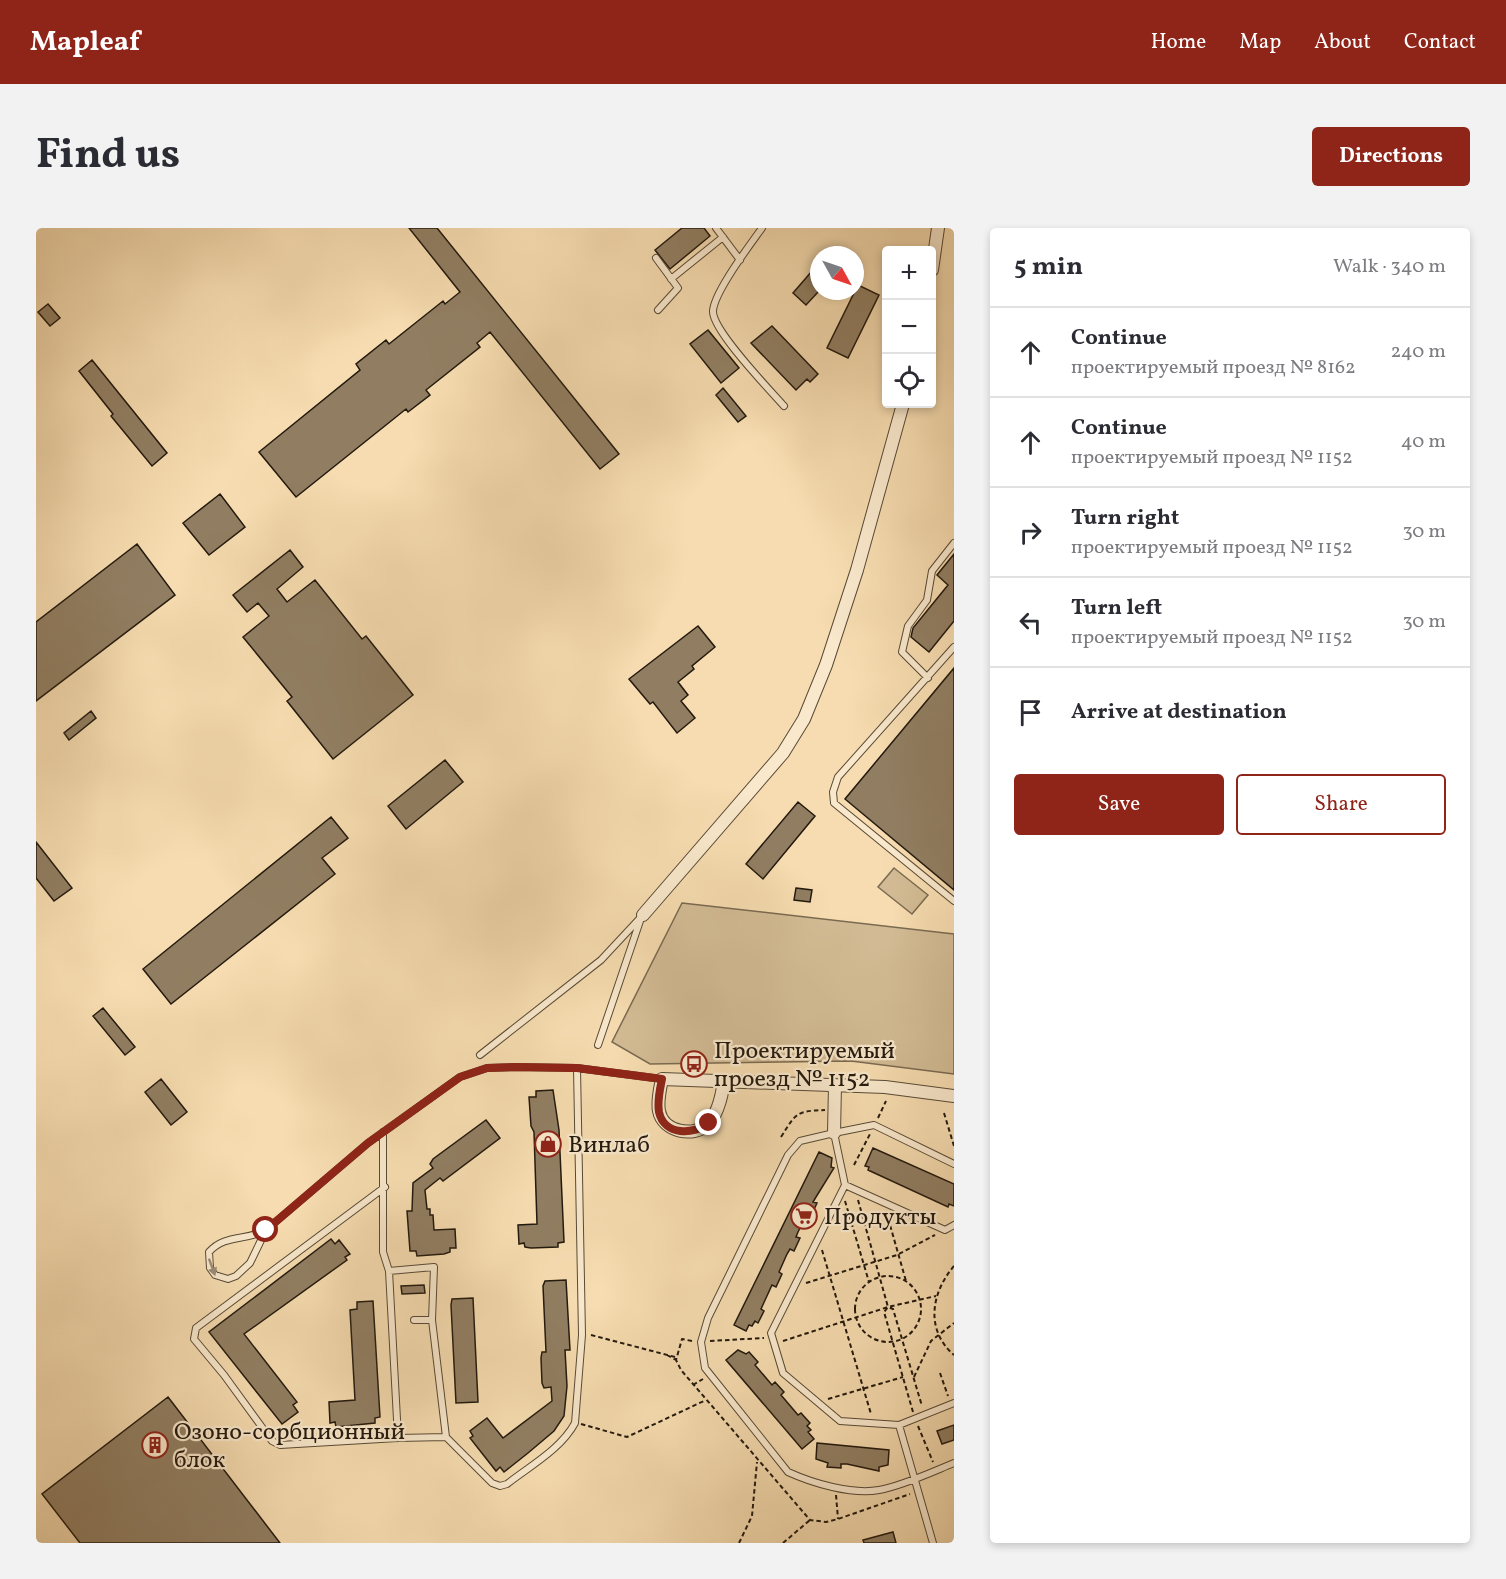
<!DOCTYPE html>
<html lang="en">
<head>
<meta charset="utf-8">
<style>
	body { margin:0; font-family:Vollkorn,serif; background:#f2f2f3; color:#2b2b33 }
	.controls { position:absolute; right:18px; top:18px; display:grid; overflow:hidden; border-radius:6px; box-shadow:0 3px 9px #0003 }
	.controls button { width:54px; height:54px; display:grid; place-items:center; padding:0; border:0; border-bottom:2px solid #e1e1e2; background:#fff; color:#2b2b33; font:30px sans-serif }
	.compass { position:absolute; left:774px; top:18px; width:54px; height:54px; border-radius:50%; background:#fff; box-shadow:0 3px 9px #0003; rotate:130deg }
	.stop { position:absolute; width:18px; height:18px; margin:-14px; border:4px solid #8f2418; border-radius:50%; background:#fff }
	.stop.end { background:#8f2418; border-color:#fff; box-shadow:0 2px 6px #0008 }
	.list { margin:0; padding:0; list-style:none }
	h2 { display:flex; justify-content:space-between; align-items:center; height:78px; margin:0; padding:0 24px; font-size:26px }
	h2 small { font-size:20px; font-weight:400; color:#7c7c81 }
	.list li { display:grid; grid-template-columns:39px 1fr auto; gap:18px; align-items:center; box-sizing:border-box; height:90px; padding:0 24px; border-top:2px solid #e1e1e2 }
	.list b { display:block; font-size:22px; white-space:nowrap }
	.list p { margin:0; font-size:20px; white-space:nowrap; color:#7c7c81 }
	.list em { font-size:20px; font-style:normal; color:#7c7c81 }
	.actions { display:flex; gap:12px; padding:18px 24px }
	.actions a { flex:1; padding:14px 0; border:2px solid #8f2418; border-radius:6px; text-align:center; font-size:21px; color:#8f2418 }
	.actions .main { background:#8f2418; color:#fff }
	.icon { flex:none; width:33px; height:33px; fill:none; stroke:currentColor; stroke-width:2; stroke-linecap:round; stroke-linejoin:round }
	.map { position:relative; flex:none; width:918px; height:1315px; overflow:hidden; border-radius:6px }
	header { display:flex; align-items:center; gap:36px; box-sizing:border-box; height:84px; padding:0 30px; background:#8f2418; color:#fff }
	header strong { font-size:28px }
	nav { display:flex; gap:33px; margin-inline-start:auto; font-size:21px }
	.intro { display:flex; align-items:center; justify-content:space-between; box-sizing:border-box; height:144px; padding:0 36px }
	h1 { margin:0; font-size:42px }
	.button { padding:15px 27px; border-radius:6px; background:#8f2418; color:#fff; font-size:21px; font-weight:700 }
	main { display:flex; gap:36px; padding:0 36px }
	aside { flex:1; background:#fff; border-radius:6px; box-shadow:0 3px 9px #0003 }
	.map>svg:first-child { display:block }
</style>
</head>
<body>
<header>
<strong>Mapleaf</strong>
<nav><a>Home</a><a>Map</a><a>About</a><a>Contact</a></nav>
</header>
<div class="intro"><h1>Find us</h1><a class="button">Directions</a></div>
<main>
<div class="map">
<svg width="918" height="1315" viewBox="0 0 918 1315">
	<rect width="100%" height="100%" fill="#f6dcb0"/>
	<filter id="stains"><feTurbulence type="fractalNoise" baseFrequency=".00333" numOctaves="4"/><feColorMatrix values="0 0 0 0 .2 0 0 0 0 .09 0 0 0 0 .02 0 0 0 .5 -.17"/></filter>
	<radialGradient id="worn" r=".72"><stop offset=".6" stop-color="#630" stop-opacity="0"/><stop offset="1" stop-color="#630" stop-opacity=".3"/></radialGradient>
	<path fill="#d2bb94" stroke="#7a6a51" stroke-width="1.5" d="M858,640L892,667L876,686L842,659Z
		M646,675L918,706V846L815,833L614,836L576,814Z"/>
	<path fill="#917e62" stroke="#23190e" stroke-width="1.5" d="M373,0H401L583,226L564,241L454,104L441,115L444,119L390,162L394,167L372,184L370,181L260,269L223,224L324,142L320,136L350,112L353,116L407,73L409,76L424,64Z
		M646,0H668L674,8L634,41L619,22Z
		M783,35V63L770,77L757,65Z
		M822,57L843,67L812,130L791,120Z
		M12,76L24,90L14,98L2,84Z
		M736,98L782,146L774,154L771,151L760,162L715,115Z
		M672,102L703,140L685,155L654,116Z
		M56,132L131,225L116,238L75,188L77,186L43,143Z
		M687,160L710,188L702,194L680,167Z
		M184,266L209,299L173,327L147,295Z
		M101,316L139,367L0,473V394Z
		M254,322L267,339L241,361L251,374L279,352L326,411L330,408L377,467L297,531L251,473L256,469L207,409L233,388L222,375L211,384L197,367Z
		M918,326V393L893,424L875,409L877,400L912,357L901,347Z
		M662,398L679,419L656,438L658,441L642,454L652,467L645,473L659,490L641,505L617,474L614,476L593,451Z
		M918,440V662L809,571Z
		M55,483L60,490L33,512L28,505Z
		M409,532L427,554L370,601L352,578Z
		M762,574L779,588L727,651L710,636Z
		M295,589L312,610L286,630L299,646L135,776L107,741Z
		M0,614L36,660L18,673L0,650Z
		M760,660L776,662L774,674L758,672Z
		M67,780L99,819L89,827L57,788Z
		M125,851L151,884L135,897L109,864Z
		M517,862L523,902L528,1014L522,1015V1019L495,1020L489,1019L488,1015L483,1016L482,997L501,996L498,904L495,898L493,869H500V863Z
		M450,892L464,910L407,953L404,950L389,962L391,981H394V987H397L398,1002L419,1001L420,1020H414V1024L408,1026L381,1028L380,1023H374L371,983H376L377,955L397,940L394,936L397,931Z
		M837,920L918,956V978L913,976L912,979L832,942L833,939L829,938Z
		M783,924L796,930L795,939L798,940L780,969L777,974L781,975L775,988L771,986L762,1004L760,1009L764,1010L758,1023L754,1021L751,1026L743,1044L746,1046L740,1059L736,1057L725,1081L728,1083L722,1095L719,1093L716,1098L713,1097L710,1103L698,1097Z
		M295,1011L299,1016L303,1012L314,1026L309,1029L311,1032L208,1106L261,1174L257,1177L262,1184L246,1196L173,1104Z
		M530,1052L534,1122H529L531,1158L528,1188L518,1203L492,1225L468,1244L464,1239L460,1243L434,1210L437,1208L434,1203L451,1190L467,1210L516,1173L515,1159L508,1160L506,1155L505,1130L506,1124H510L507,1058L509,1053Z
		M388,1057L389,1065L366,1066L365,1058Z
		M437,1070L442,1174L420,1175L415,1077L416,1071Z
		M337,1073L344,1189L339,1190V1195L300,1199L299,1194L294,1195L293,1174L319,1172L314,1082L321,1081V1074Z
		M702,1122L710,1126L713,1124L722,1134L719,1137L736,1157L739,1154L748,1164L745,1167L762,1187L765,1185L774,1195L771,1198L775,1202L772,1204L778,1211L766,1221L690,1132Z
		M132,1169L244,1315H44L6,1266Z
		M918,1197V1212L906,1216L901,1203Z
		M781,1215L853,1222L852,1237L843,1239V1243L811,1236H805V1240L791,1239L792,1235L780,1231Z
		M857,1304L860,1315H828L827,1312Z"/>
	<g fill="none" stroke-linecap="round" stroke-linejoin="round">
		<g stroke="#584a36" stroke-width="8">
			<path id="lane" d="M680,0L704,32
				M726,0C714,17 678,64 677,83C676,102 733,161 748,178
				M620,30L642,60L622,82
				M635,51L687,9
				M918,419L802,549L797,564L798,575L918,673
				M892,450L866,424L872,398L891,372L896,343L918,315
				M562,817L605,690
				M444,827L565,732L607,687
				M347,904V1024L353,1043L398,1039L396,1092L410,1209
				M798,905L764,913L752,927L672,1090L665,1114L669,1140L752,1244C776,1255 816,1267 843,1262C866,1258 896,1244 918,1235
				M809,957L798,905L838,897L918,936
				M349,959L160,1100L158,1111L188,1147L236,1213L244,1217L362,1210
				M918,997L909,1002L809,957L735,1105L747,1145L804,1193L863,1197L918,1175
				M230,1002C210,1013 189,1006 173,1024L174,1040L179,1047L192,1051L200,1048L214,1035L230,1002L332,915L424,849L451,840L478,839L541,840L626,851
				M353,1043L362,1210L410,1209
				M378,1092H396
				M863,1197L897,1315
				M410,1209L456,1255L464,1258L471,1256C494,1238 525,1221 539,1195L546,1107L541,840"/>
		</g>
		<g stroke="#584a36" stroke-width="14">
			<path id="street" d="M896,42L902,0
				M607,687L747,525L768,491L790,437L821,342L867,176
				M688,853C686,867 682,886 672,896C658,910 627,904 623,883C621,873 624,861 626,851L849,859L918,868
				M798,905L799,857"/>
		</g>
		<path stroke="#23190e" stroke-width="2" stroke-dasharray="4.5 3" stroke-linecap="butt" d="M908,885L918,918
			M842,890L850,873
			M745,909C760,885 760,883 789,882
			M818,937L834,906
			M822,972L852,1079
			M809,973L833,1054
			M850,983L870,1053
			M786,1022L835,1186
			M918,1038C895,1065 889,1102 918,1127
			M819 1081a33 33 0 1 1 66 0a33 33 0 1 1-66 0Z
			M770,1055L861,1027L899,1007
			M555,1107L639,1129
			M656,1113L646,1111L640,1132L645,1142L774,1292L790,1294L802,1291L874,1266
			M674,1113L728,1110
			M747,1113L852,1079L900,1068
			M631,1127L640,1132
			M904,1145L912,1168
			M878,1149L895,1113L918,1095
			M657,1157L667,1151
			M792,1171L867,1149
			M877,1184L848,1084L852,1079L857,1081L886,1178
			M545,1196L591,1209L670,1172
			M882,1198L897,1234
			M800,1267L802,1291
			M703,1315L716,1288L721,1234
			M747,1315L774,1292"/>
		<use href="#lane" stroke="#f9e8cc" stroke-width="6"/>
		<use href="#street" stroke="#f9e8cc" stroke-width="12"/>
	</g>
	<defs><path id="oneway-solid" d="M-6-.8H1V-3.2L6.5 0L1 3.2V.8H-6Z" transform="scale(1.5)"/></defs>
	<use fill="#998b76" href="#oneway-solid" transform="translate(176 1039) rotate(70)"/>
	<g fill="none" stroke-linecap="round" stroke-linejoin="round">
		<path stroke="#8f2418" stroke-width="8" d="M230,1002L332,915L424,849L451,840L478,839L541,840L626,851C624,861 621,873 623,884C628,908 658,907 673,895"/>
	</g>
	<defs>
		<g id="bus-ring" transform="scale(1.35)"><circle r="9.5" fill="#f9e8cc" stroke="#8f2418" stroke-width="1.5"/><path d="M-5-6H5V4H4V6H2V4H-2V6H-4V4H-5ZM-3.5-4V0h7V-4ZM-3.5 1.2v1.5H-2V1.2ZM2 1.2v1.5H3.5V1.2Z" fill="#8f2418"/></g>
		<g id="shop-ring" transform="scale(1.35)"><circle r="9.5" fill="#f9e8cc" stroke="#8f2418" stroke-width="1.5"/><path d="M-5-2.5h2.3a2.7 3.5 0 0 1 5.4 0H5L5.5 6h-11ZM-1.5-2.5h3a1.5 2.3 0 0 0-3 0Z" fill="#8f2418"/></g>
		<g id="supermarket-ring" transform="scale(1.35)"><circle r="9.5" fill="#f9e8cc" stroke="#8f2418" stroke-width="1.5"/><path d="M-6-5.5h2.5l.6 2H6L4.5 2H-2.5L-4.4-4H-6ZM-1.5 3.2a1.3 1.3 0 1 0 .1 0ZM3 3.2a1.3 1.3 0 1 0 .1 0Z" fill="#8f2418"/></g>
		<g id="building-ring" transform="scale(1.35)"><circle r="9.5" fill="#f9e8cc" stroke="#8f2418" stroke-width="1.5"/><path d="M-4-6H4V6H1V3H-1V6H-4ZM-2.5-4.3h1.7v1.8h-1.7ZM.8-4.3h1.7v1.8H.8ZM-2.5-1h1.7V.8h-1.7ZM.8-1h1.7V.8H.8Z" fill="#8f2418"/></g>
	</defs>
	<g fill-rule="evenodd">
		<use href="#bus-ring" x="658" y="836"/>
		<use href="#shop-ring" x="512" y="916"/>
		<use href="#supermarket-ring" x="768" y="988"/>
		<use href="#building-ring" x="119" y="1217"/>
	</g>
	<g text-anchor="middle" stroke-width="4.5" stroke-linejoin="round" paint-order="stroke">
		<g font-size="24" fill="#23190e" stroke="#f9e8cc" text-anchor="start">
			<text x="678" y="830">Проектируемый<tspan x="678" dy="28">проезд № 1152</tspan></text>
			<text x="532" y="924">Винлаб</text>
			<text x="788" y="996">Продукты</text>
			<text x="138" y="1211">Озоно-сорбционный<tspan x="138" dy="28">блок</tspan></text>
		</g>
	</g>
	<rect width="100%" height="100%" filter="url(#stains)"/>
	<rect width="100%" height="100%" fill="url(#worn)"/>
</svg>
<div class="controls">
<button>+</button>
<button>−</button>
<button><svg class="icon" aria-label="locate" viewBox="0 0 24 24"><circle cx="12" cy="12" r="6"/><path d="M12 2v4M12 18v4M2 12h4M18 12h4"/></svg></button>
</div>
<svg class="compass" viewBox="-18 -18 36 36"><path d="M0-13l5 13h-10z" fill="#e53935"/><path d="M0 13l5-13h-10z" fill="#7c7c81"/></svg>
<div class="stop" style="left:230px;top:1002px"></div>
<div class="stop end" style="left:673px;top:895px"></div>
</div>
<aside>
<h2>5 min<small>Walk · 340 m</small></h2>
<ul class="list">
<li><svg class="icon" aria-label="ahead" viewBox="0 0 24 24"><path d="M12 20V5M6 11l6-6 6 6"/></svg><div><b>Continue</b><p>проектируемый проезд № 8162</p></div><em>240 m</em></li>
<li><svg class="icon" aria-label="ahead" viewBox="0 0 24 24"><path d="M12 20V5M6 11l6-6 6 6"/></svg><div><b>Continue</b><p>проектируемый проезд № 1152</p></div><em>40 m</em></li>
<li><svg class="icon" aria-label="right" viewBox="0 0 24 24"><path d="M7 20v-9h11M14 6l5 5-5 5"/></svg><div><b>Turn right</b><p>проектируемый проезд № 1152</p></div><em>30 m</em></li>
<li><svg class="icon" aria-label="left" viewBox="0 0 24 24"><path d="M17 20v-9H6M10 6l-5 5 5 5"/></svg><div><b>Turn left</b><p>проектируемый проезд № 1152</p></div><em>30 m</em></li>
<li><svg class="icon" aria-label="arrive" viewBox="0 0 24 24"><path d="M6 21V4h12l-3 4 3 4H6"/></svg><div><b>Arrive at destination</b></div></li>
</ul>
<div class="actions"><a class="main">Save</a><a>Share</a></div>
</aside>
</main>
</body>
</html>
